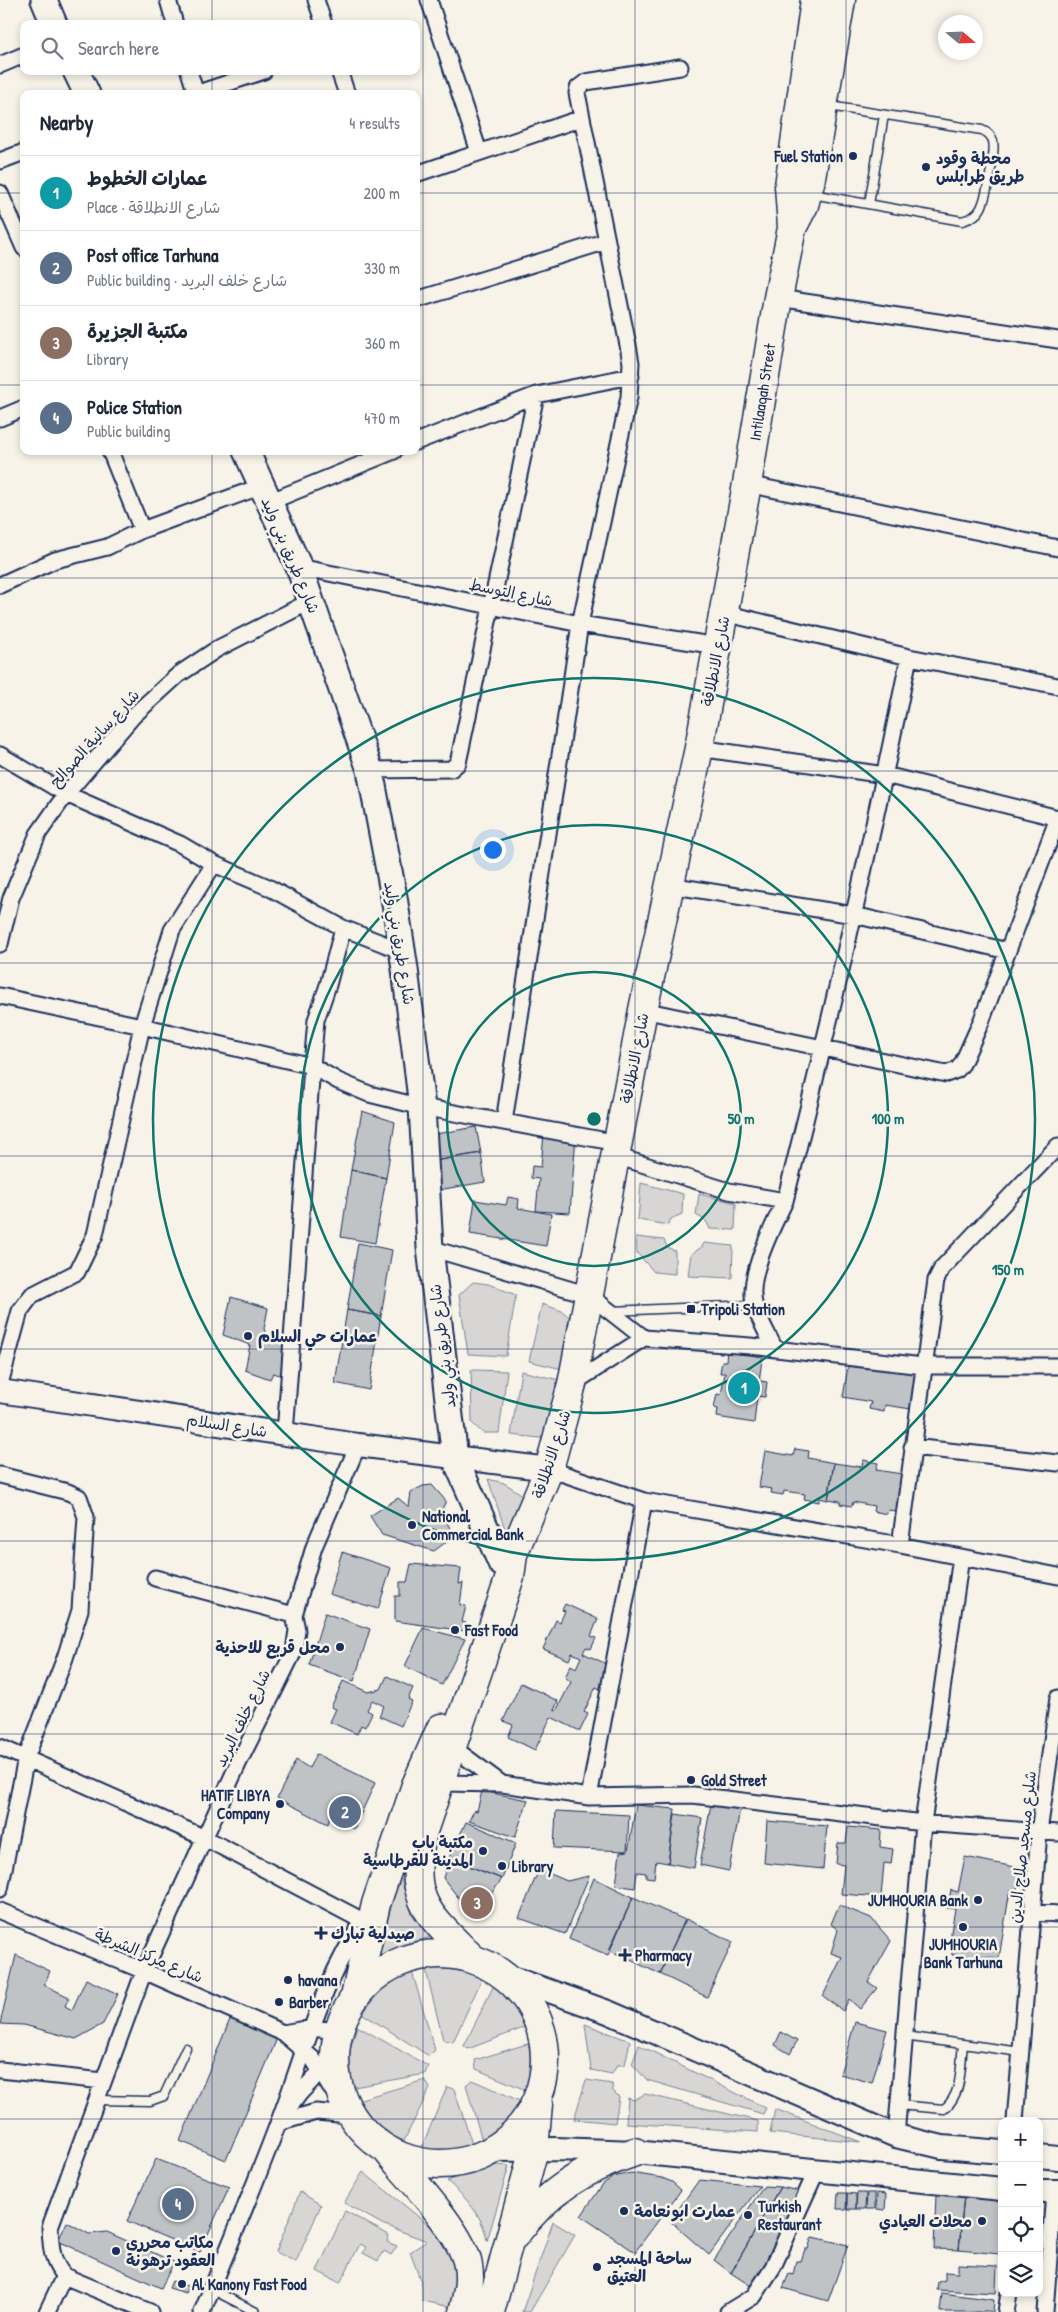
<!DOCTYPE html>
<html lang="en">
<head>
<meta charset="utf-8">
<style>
	:root { --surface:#fff; --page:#f2f2f3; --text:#1f2937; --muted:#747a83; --line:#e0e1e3; --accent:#ea580c }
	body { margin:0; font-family:"Patrick Hand","Playpen Sans Arabic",sans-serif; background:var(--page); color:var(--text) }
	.controls { position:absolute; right:15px; bottom:15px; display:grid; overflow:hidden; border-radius:10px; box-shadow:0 2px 8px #0003 }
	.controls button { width:45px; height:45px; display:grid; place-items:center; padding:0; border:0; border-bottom:1px solid var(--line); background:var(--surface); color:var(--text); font:25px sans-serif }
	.compass { position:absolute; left:938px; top:15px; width:45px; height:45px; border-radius:50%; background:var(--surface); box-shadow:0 2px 8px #0003; rotate:109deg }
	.you { position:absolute; left:492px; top:849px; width:18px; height:18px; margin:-12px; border:4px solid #fff; border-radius:50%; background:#1a73e8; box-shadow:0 0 0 8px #1a73e833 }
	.badge { display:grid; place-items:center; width:32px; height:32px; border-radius:50%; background:var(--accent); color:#fff; font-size:16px; font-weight:700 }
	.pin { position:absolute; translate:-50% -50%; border:2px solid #fff; box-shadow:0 1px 5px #0006 }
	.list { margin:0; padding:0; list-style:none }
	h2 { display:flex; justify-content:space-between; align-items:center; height:65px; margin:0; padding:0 20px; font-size:21px }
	h2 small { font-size:16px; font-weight:400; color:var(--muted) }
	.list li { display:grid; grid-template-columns:32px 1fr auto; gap:15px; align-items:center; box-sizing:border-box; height:75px; padding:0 20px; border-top:1px solid var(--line) }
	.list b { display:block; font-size:19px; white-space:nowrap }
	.list p { margin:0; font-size:16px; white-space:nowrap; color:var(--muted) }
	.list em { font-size:16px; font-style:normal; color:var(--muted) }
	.icon { flex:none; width:28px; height:28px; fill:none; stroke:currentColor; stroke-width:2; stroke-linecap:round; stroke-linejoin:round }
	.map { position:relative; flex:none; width:1058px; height:2312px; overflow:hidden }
	.search { position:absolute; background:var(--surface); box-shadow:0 2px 8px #0003; left:20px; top:20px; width:400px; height:55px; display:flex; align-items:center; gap:12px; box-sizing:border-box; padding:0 18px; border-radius:10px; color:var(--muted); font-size:19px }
	.panel { position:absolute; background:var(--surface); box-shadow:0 2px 8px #0003; left:20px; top:90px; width:400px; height:365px; border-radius:10px }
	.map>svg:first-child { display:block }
	.green { fill:#d7d6d4; stroke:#798299 }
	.building { fill:#c0c3c5; stroke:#1b2f5e }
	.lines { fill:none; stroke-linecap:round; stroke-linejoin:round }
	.lane-casing { stroke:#1b2f5e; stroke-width:11 }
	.street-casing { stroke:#1b2f5e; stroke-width:19 }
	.secondary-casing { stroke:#1b2f5e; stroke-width:26 }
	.primary-casing { stroke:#1b2f5e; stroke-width:29 }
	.highway-casing { stroke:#1b2f5e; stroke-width:31 }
	.lane { stroke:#f7f3e8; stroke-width:8 }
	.street { stroke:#f7f3e8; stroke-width:15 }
	.secondary { stroke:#f7f3e8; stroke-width:22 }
	.primary { stroke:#f7f3e8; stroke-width:25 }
	.highway { stroke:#f7f3e8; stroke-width:28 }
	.grid { fill:none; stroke:#1b2f5e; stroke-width:1; stroke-opacity:0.55 }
	.ring { fill:none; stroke:#0f766e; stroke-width:2.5 }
	.poi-dot { fill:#1b2f5e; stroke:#f7f3e8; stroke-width:2 }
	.labels { text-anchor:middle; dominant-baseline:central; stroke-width:5; stroke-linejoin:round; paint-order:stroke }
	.poi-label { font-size:16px; font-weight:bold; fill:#1b2f5e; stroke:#f7f3e8; text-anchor:start }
	.street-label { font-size:16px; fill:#1b2f5e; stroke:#f7f3e8 }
	.centre { fill:#0f766e; stroke:#f7f3e8; stroke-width:2.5 }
	.ring-label { font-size:15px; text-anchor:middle; font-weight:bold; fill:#0f766e; stroke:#f7f3e8; stroke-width:5; stroke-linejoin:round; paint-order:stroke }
</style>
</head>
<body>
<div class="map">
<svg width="1058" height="2312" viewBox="0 0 1058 2312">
	<rect width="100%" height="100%" fill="#f7f3e8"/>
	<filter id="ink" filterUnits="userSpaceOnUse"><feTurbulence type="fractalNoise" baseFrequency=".02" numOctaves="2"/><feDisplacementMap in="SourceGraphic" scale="10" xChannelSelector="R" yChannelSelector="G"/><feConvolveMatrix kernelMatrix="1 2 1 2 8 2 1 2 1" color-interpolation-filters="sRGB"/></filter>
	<g filter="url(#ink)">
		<!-- green -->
		<path class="green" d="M641,1183L683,1194L682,1214L671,1219L668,1225L638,1220Z
			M699,1194L736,1203L735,1230L710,1229L706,1221L696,1215Z
			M636,1237L664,1240L667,1247L675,1251V1274L654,1272L637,1253Z
			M704,1243L733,1246L732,1278L688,1276L691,1254L702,1247Z
			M473,1282L488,1284L516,1295L506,1356L468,1354L459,1295Z
			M542,1304L562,1311L576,1323L566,1370L529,1361Z
			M471,1370L507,1371L499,1433H483L472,1423Z
			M521,1371L564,1381L546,1435L540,1438L511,1435Z
			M488,1479L504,1483L520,1493L524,1505L508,1538Z
			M400,1876L412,1914L431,1937L402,1945L375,1961Z
			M424,1962L463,1963L485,1972L453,2042L443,2040Z
			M411,1968L435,2050L429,2056L363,2014C375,1995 390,1976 411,1968Z
			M496,1981C518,1988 528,2003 531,2025L468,2049L464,2046Z
			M585,2024L630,2041L625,2065H617L612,2074L591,2070Z
			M357,2026L428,2066L425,2074L349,2088L348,2056Z
			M540,2040L544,2041C549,2059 545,2078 535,2094L476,2069L475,2060Z
			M639,2045L766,2108L763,2114L647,2080L632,2064Z
			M425,2080L430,2088L399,2151C375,2137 366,2125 351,2102Z
			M472,2080L529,2105C520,2129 507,2137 483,2144L466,2085Z
			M586,2080L612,2084L613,2091L619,2097L615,2123L574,2119Z
			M447,2087L454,2089L475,2153C456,2159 437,2164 418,2156Z
			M645,2094L758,2121V2132L626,2123L628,2098L634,2100Z
			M775,2109L861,2142L770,2133Z
			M488,2164L509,2166L487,2241C483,2215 466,2198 447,2181Z
			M363,2172L440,2234L455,2269V2287L451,2307L422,2301V2285L410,2252L427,2241L382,2224L344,2203Z
			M300,2192L321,2205L296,2262L276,2252Z
			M345,2211L389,2235L387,2242L397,2246L391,2255L384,2251L378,2261L363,2253L366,2247L360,2244L340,2283L317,2271Z
			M553,2222L575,2235L530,2312H522Z"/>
		<!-- building -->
		<path class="building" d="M362,1111L395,1122L386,1178L351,1170Z
			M476,1127L481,1153L434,1161L430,1135Z
			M544,1133L576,1136L570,1213L536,1211L539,1179L531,1178L532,1166L541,1167Z
			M481,1153L485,1182L438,1190L434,1161Z
			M351,1170L386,1178L375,1243L341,1237Z
			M508,1197L519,1199L518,1208L551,1214L546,1246L470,1234L475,1200L506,1205Z
			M358,1243L392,1250L381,1316L347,1310Z
			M231,1297L268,1308L264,1329L270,1338L289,1342L283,1376L273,1373L270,1379L245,1370L250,1345L223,1335Z
			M347,1310L381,1316L369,1390L335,1383Z
			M727,1349L763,1353L759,1381L767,1382L765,1397L757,1396L754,1423L717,1417L718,1409L714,1408L717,1394L721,1395L725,1373H720L722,1361H726Z
			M849,1361L918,1372L911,1409L885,1405L884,1412L869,1409L871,1402L843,1397Z
			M795,1449L809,1451L808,1458L834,1463L828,1500L819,1498V1502L804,1499L805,1494L784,1491L783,1495L771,1493L772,1489L759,1487L765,1451L793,1456Z
			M863,1460L878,1463L876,1470L902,1474L896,1511L888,1510L887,1514L873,1511L874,1506L853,1502L852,1506L840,1504V1501L828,1499L834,1463L862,1467Z
			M432,1485L446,1501L441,1511L454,1536L434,1551L382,1535L370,1516L398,1498L409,1507L411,1492L423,1486Z
			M342,1552L391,1568L378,1609L329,1594Z
			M411,1564L461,1568L459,1584L463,1583L460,1605L466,1606L462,1622L466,1623L465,1631L395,1621V1596H400V1582H407Z
			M565,1604L598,1619L591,1636L596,1638L591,1649L586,1647L583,1653L613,1667L602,1690L596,1687L584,1712L588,1714L580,1731L551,1717L535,1750L508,1737L513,1725L503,1721L521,1683L558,1701L554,1710L556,1711L571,1682L565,1677L571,1665L576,1668L581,1657L572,1653L569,1660L543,1649L556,1620L560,1622L565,1611L562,1610Z
			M325,1613L370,1629L354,1681L309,1665Z
			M423,1628L465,1639L442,1685L405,1666Z
			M387,1676L413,1688L408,1699L412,1701L401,1726L379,1716L384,1706L372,1700L367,1710L372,1713L365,1727L361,1725L357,1734L330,1722L336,1709L331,1707L343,1681L368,1692L381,1689Z
			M316,1754L375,1783L354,1829L330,1816L328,1824L277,1798L296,1760L309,1768Z
			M482,1791L528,1800L515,1837L469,1821L474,1810L477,1811Z
			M711,1804L740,1809L729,1871L700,1865Z
			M636,1805L675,1809L668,1863L656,1861L654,1878L646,1877V1873L637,1872L635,1888L616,1885L620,1852L628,1851Z
			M556,1811L629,1815L627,1851L554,1848Z
			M675,1814L702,1818L694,1868L668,1863Z
			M767,1821L827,1826L823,1869L764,1863Z
			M466,1822L516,1843L502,1879L449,1858Z
			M848,1827L881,1830L880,1847L893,1849L891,1864L884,1863L881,1897L841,1894L844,1865L836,1864L838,1843H846Z
			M965,1857L1020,1868L1017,1891L1010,1890L999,1958L952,1955L951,1932L955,1909L947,1908L951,1890L958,1892Z
			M449,1858L502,1879L477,1913L461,1901L443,1878Z
			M539,1869L567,1881L589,1876L565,1934L519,1918Z
			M594,1878L633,1897L608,1955L569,1939Z
			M633,1897L685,1920L660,1974L609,1950Z
			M839,1905L871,1918L891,1941L868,1982L877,1988L860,2009L849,1999L843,2011L823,1996L842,1957L831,1953L838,1930L831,1924Z
			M686,1919L733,1942L707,1997L660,1974Z
			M16,1955L50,1971L44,1985L69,1997L65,2006L72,2010L86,1979L118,1994L103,2024L76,2039L24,2025L0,2024Z
			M231,2017L278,2036L226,2160L180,2141Z
			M855,2022L887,2030L872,2083L840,2074Z
			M781,2032L797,2041L790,2054L775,2045Z
			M156,2159L229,2187L200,2252L127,2221Z
			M631,2173L662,2178L672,2182L681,2190L635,2252L581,2216L603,2184L613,2177Z
			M699,2180L760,2186L709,2255L670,2221Z
			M764,2186L780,2187L731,2273L714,2260Z
			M780,2187L800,2191L754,2288L731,2273Z
			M838,2193H847L846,2209H837Z
			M847,2193L856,2194V2209H847Z
			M857,2193H866L865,2209H856Z
			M867,2193H875V2209H866Z
			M877,2193L886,2194L885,2210L876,2209Z
			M936,2194L964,2195L959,2250L934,2249Z
			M964,2195L989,2197L1002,2205L1000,2254L959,2250Z
			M67,2222L89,2234L107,2232L174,2262L161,2288L58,2241Z
			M812,2237L848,2245L828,2301L783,2288L789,2274L793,2275L796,2261H801L805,2249H808Z
			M958,2264L997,2266L996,2293L937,2290L938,2282L945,2280V2272L958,2273Z
			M172,2281L182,2284L189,2287L186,2293L169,2288Z
			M942,2293L994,2300L993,2312H940Z"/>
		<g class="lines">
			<defs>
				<path id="lane" d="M812,194L962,221C970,219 977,216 981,208C986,198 996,152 993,141C991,135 987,132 982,130L829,106
					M869,204L884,115
					M611,1311L754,1305
					M904,2036L1021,2052
					M96,2100L150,2101L164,2096L186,2048
					M898,2105L944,2109C963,2094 960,2067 963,2044
					M211,2289L256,2312"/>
				<path id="street" d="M168,0L175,24
					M316,0L324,24
					M429,0L479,152
					M0,65L24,55
					M189,71L196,94
					M339,71L347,94
					M195,94L264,71
					M0,161L24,152
					M416,174L582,118
					M0,193L24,248
					M778,298L1058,340
					M416,300L607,241
					M0,418L24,408
					M416,442L536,395L631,376
					M110,451L142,530
					M747,484L1058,548
					M269,502L394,451
					M299,567L580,624L717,646
					M0,585L55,560L107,547L142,530L262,486
					M724,613L909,657L1058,686
					M0,755L66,794L180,844L214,864L268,887L343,928
					M370,770L451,769L458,763L536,395
					M669,885L854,915L1008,951
					M0,944L11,898L38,834L66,794L133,716L178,675L217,649L311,601
					M402,951L343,928L328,985L316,1020L312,1066L338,1081L369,1094L422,1107L618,1143
					M0,996L142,1026L312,1066L285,1434
					M643,1010L946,1074L957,1070L962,1064L981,1022L1058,818L885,775L699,748
					M504,1122L580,624L629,397L631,363L628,345L577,93L578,88L586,82L680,67
					M616,1156L729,1191L785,1201C831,1020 872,839 909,657
					M430,1248L589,1295L644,1338L750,1346L923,1366H1058
					M775,1349C768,1335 760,1321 755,1307C745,1279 773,1226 785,1201
					M0,1384L20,1311L32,1295L77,1272L95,1235L142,1026L172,930L214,864
					M572,1384L644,1338
					M912,1447L1058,1463
					M549,1469L644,1501L900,1545L1058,1576
					M0,1475L68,1492L79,1497L86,1517L80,1610L65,1658L26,1758L0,1889
					M900,1545L936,1280L942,1268L1058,1146
					M155,1578L294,1615
					M0,1747L205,1838L363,1921
					M452,1747L502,1784
					M440,1783L502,1784L589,1797L693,1795L923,1823L1058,1833
					M589,1797L644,1501
					M0,1911L144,1971L283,2033L313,2059L330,2087L344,2104
					M1033,1912L1058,1914
					M283,2033L311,2028L339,2031
					M0,2070L103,2081
					M288,2109L300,2093L335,2056
					M1015,2121L1039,1832L1058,1698
					M278,2123L316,2112L350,2115
					M896,2136L923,1823L961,1557
					M47,2312L64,2276
					M150,2312L64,2276C51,2261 51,2246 50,2227L144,1971L238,1764L294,1651L297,1630L294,1615L314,1547L358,1445
					M202,2312C228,2249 255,2185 279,2121C305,2053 322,1980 365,1919
					M728,2312L754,2296L773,2267L816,2172
					M1006,2312L1009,2293
					M1045,2312L1054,2191"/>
				<path id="secondary" d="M0,1391L358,1445L549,1469
					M507,1976L608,2012L896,2136L942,2147L1002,2152
					M496,2150L556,2149L635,2152L1002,2189
					M1039,2156L1058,2158
					M1039,2191H1058"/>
				<path id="primary" d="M44,0L54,24
					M76,71L87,94
					M246,451L299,567L370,770L394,897L405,969L422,1107L430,1248L455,1458L501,1563"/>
				<path id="highway" d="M792,227L789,186L815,0
					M335 2059a105 105 0 1 1 210 0a105 105 0 1 1-210 0Z
					M472,1958C426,1913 407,1899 423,1831L510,1577L513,1554L549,1469L572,1384L643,1010L699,748L747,484L778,298L792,228L804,205L810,183L841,0
					M355,1997L376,1904L416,1785L441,1728
					M389,2153C410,2178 464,2235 468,2266C471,2282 467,2297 463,2312
					M515,2235C547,2191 584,2169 635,2152
					M490,2312L534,2149L538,2104"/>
			</defs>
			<!-- lane casing -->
			<use href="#lane" class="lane-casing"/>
			<!-- street casing -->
			<use href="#street" class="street-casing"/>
			<!-- secondary casing -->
			<use href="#secondary" class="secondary-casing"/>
			<!-- primary casing -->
			<use href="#primary" class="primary-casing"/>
			<!-- highway casing -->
			<use href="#highway" class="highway-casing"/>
			<!-- lane -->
			<use href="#lane" class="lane"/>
			<!-- street -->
			<use href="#street" class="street"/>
			<!-- secondary -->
			<use href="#secondary" class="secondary"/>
			<!-- primary -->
			<use href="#primary" class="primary"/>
			<!-- highway -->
			<use href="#highway" class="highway"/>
		</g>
	</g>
	<!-- grid -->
	<path class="grid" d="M212,0V24M423,0V2312M635,0V2312M846,0V2312M212,71V94M0,193H24M416,193H1058M0,385H24M416,385H1058M212,451V2312M0,578H1058M0,771H1058M0,963H1058M0,1156H1058M0,1349H1058M0,1541H1058M0,1734H1058M0,1927H1058M0,2119H1058"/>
	<!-- distance rings -->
	<g class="ring">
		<circle cx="594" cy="1119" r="147"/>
		<circle cx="594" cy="1119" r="294"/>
		<circle cx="594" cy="1119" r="441"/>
	</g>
	<!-- markers -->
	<g class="poi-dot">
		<circle cx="853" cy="156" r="5"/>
		<circle cx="926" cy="167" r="5"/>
		<rect x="686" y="1304" width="10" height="10" rx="2.5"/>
		<circle cx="248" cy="1336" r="5"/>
		<circle cx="412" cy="1525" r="5"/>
		<circle cx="455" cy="1630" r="5"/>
		<circle cx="340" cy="1647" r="5"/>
		<circle cx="691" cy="1780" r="5"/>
		<circle cx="280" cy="1804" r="5"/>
		<circle cx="483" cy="1851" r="5"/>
		<circle cx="502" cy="1866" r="5"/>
		<circle cx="978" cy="1900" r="5"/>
		<circle cx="963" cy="1927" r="5"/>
		<path d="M318.5 1925.5h5v5h5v5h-5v5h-5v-5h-5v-5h5z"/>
		<path d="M622.5 1947.5h5v5h5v5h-5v5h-5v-5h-5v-5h5z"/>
		<circle cx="288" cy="1980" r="5"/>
		<circle cx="279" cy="2002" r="5"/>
		<circle cx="624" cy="2211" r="5"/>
		<circle cx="748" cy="2215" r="5"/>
		<circle cx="982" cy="2221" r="5"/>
		<circle cx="116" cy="2251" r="5"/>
		<circle cx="597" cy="2267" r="5"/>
		<circle cx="182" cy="2284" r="5"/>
	</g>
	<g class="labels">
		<!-- poi labels -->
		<g class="poi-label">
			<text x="843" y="156" text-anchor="end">Fuel Station</text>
			<text x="936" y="158">محطة وقود<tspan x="936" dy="18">طريق طرابلس</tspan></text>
			<text x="701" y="1309">Tripoli Station</text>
			<text x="258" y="1336">عمارات حي السلام</text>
			<text x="422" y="1516">National<tspan x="422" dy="18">Commercial Bank</tspan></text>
			<text x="465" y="1630">Fast Food</text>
			<text x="330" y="1647" text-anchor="end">محل قربع للاحذية</text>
			<text x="701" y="1780">Gold Street</text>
			<text x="270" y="1795" text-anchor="end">HATIF LIBYA<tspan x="270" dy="18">Company</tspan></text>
			<text x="473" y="1842" text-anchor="end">مكتبة باب<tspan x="473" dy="18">المدينة للقرطاسية</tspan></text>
			<text x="512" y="1866">Library</text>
			<text x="968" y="1900" text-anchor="end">JUMHOURIA Bank</text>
			<text x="331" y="1933">صيدلية تبارك</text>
			<text x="963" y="1944" text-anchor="middle">JUMHOURIA<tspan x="963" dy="18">Bank Tarhuna</tspan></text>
			<text x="635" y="1955">Pharmacy</text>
			<text x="298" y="1980">havana</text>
			<text x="289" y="2002">Barber</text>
			<text x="758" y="2206">Turkish<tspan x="758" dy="18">Restaurant</tspan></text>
			<text x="634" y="2211">عمارت ابونعامة</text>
			<text x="972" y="2221" text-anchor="end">محلات العيادي</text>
			<text x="126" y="2242">مكاتب محرري<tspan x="126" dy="18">العقود ترهونة</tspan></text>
			<text x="607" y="2258">ساحة المسجد<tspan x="607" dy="18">العتيق</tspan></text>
			<text x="192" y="2284">Al Kanony Fast Food</text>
		</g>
		<!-- street labels -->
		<g class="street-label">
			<text transform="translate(762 392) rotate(-81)">Intilaaqah Street</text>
			<text transform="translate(291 555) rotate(67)">شارع طريق بني وليد</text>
			<text transform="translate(511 592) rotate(12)">شارع التوسط</text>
			<text transform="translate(715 661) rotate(-79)">شارع الانطلاقة</text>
			<text transform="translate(94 738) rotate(-48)">شارع سانية الصوالح</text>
			<text transform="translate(400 943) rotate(81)">شارع طريق بني وليد</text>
			<text transform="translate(634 1058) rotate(-79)">شارع الانطلاقة</text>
			<text transform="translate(442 1346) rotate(-97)">شارع طريق بني وليد</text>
			<text transform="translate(227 1425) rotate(9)">شارع السلام</text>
			<text transform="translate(551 1454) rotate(-72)">شارع الانطلاقة</text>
			<text transform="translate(242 1718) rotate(-64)">شارع خلف البريد</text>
			<text transform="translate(1022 1847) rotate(-84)">شلرع مسجد صلاح الدين</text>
			<text transform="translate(149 1955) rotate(23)">شارع مركز الشرطة</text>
		</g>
	</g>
	<circle cx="594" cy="1119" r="8" class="centre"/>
	<g class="ring-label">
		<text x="741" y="1124">50 m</text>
		<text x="888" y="1124">100 m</text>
		<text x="1008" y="1275">150 m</text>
	</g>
</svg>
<div class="controls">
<button>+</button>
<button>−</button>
<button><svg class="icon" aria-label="locate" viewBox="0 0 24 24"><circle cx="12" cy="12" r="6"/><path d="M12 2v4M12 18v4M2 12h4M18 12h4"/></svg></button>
<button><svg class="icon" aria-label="layers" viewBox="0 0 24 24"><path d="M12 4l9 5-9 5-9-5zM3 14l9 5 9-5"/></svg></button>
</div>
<svg class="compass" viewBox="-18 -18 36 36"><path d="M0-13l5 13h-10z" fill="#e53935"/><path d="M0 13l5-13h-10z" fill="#747a83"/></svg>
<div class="you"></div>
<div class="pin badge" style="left:744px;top:1388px;background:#0f9aa8">1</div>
<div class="pin badge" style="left:345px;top:1812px;background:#5c6f8a">2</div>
<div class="pin badge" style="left:477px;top:1903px;background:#8d6e63">3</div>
<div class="pin badge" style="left:178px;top:2204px;background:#5c6f8a">4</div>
<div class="search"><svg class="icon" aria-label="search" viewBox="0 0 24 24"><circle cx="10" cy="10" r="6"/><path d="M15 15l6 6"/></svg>Search here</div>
<section class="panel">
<h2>Nearby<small>4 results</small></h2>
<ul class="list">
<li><span class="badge" style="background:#0f9aa8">1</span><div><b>عمارات الخطوط</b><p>Place · شارع الانطلاقة</p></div><em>200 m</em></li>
<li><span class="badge" style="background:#5c6f8a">2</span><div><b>Post office Tarhuna</b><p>Public building · شارع خلف البريد</p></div><em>330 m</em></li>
<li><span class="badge" style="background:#8d6e63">3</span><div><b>مكتبة الجزيرة</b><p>Library</p></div><em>360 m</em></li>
<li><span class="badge" style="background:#5c6f8a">4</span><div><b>Police Station</b><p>Public building</p></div><em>470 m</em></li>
</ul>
</section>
</div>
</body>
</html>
